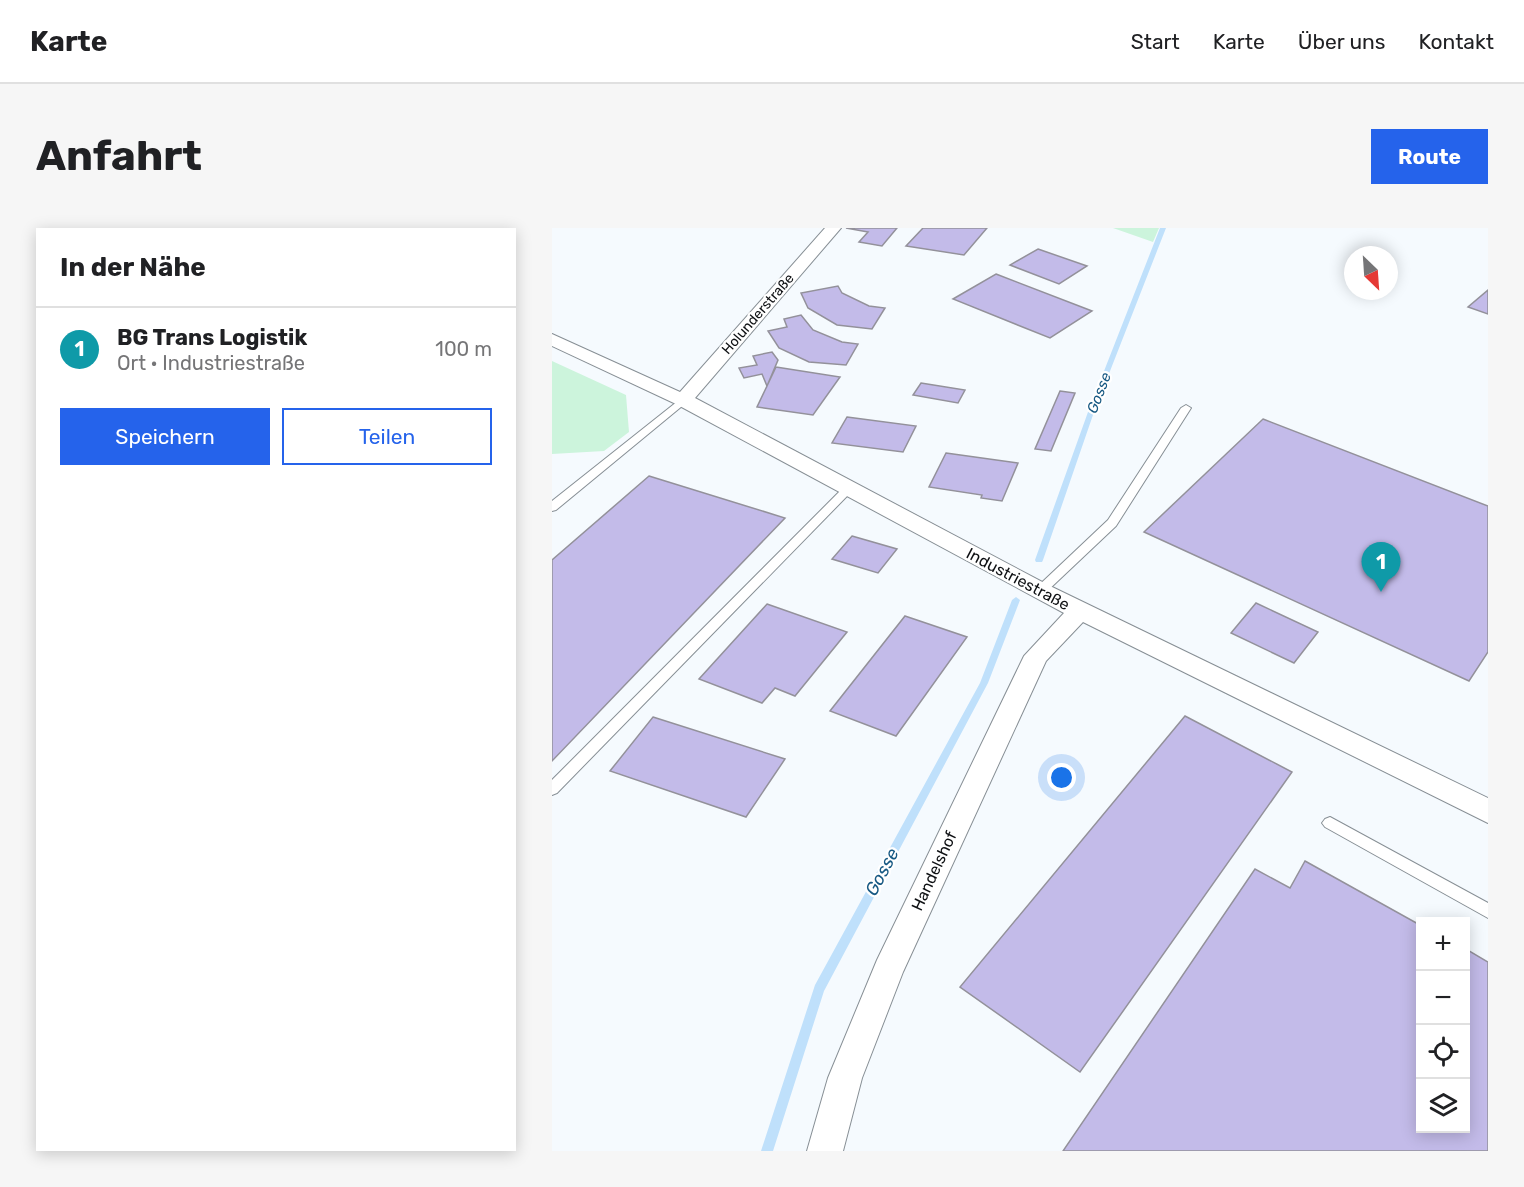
<!DOCTYPE html>
<html lang="de">
<head>
<meta charset="utf-8">
<style>
	:root { --surface:#fff; --page:#f6f6f6; --text:#202124; --muted:#757577; --line:#e0e0e0; --accent:#2563eb }
	body { margin:0; font-family:Rubik,sans-serif; background:var(--page); color:var(--text) }
	.controls { position:absolute; right:18px; bottom:18px; display:grid; overflow:hidden; border-radius:0px; box-shadow:0 3px 15px #0003 }
	.controls button { width:54px; height:54px; display:grid; place-items:center; padding:0; border:0; border-bottom:2px solid var(--line); background:var(--surface); color:var(--text); font:30px sans-serif }
	.compass { position:absolute; left:792px; top:18px; width:54px; height:54px; border-radius:50%; background:var(--surface); box-shadow:0 3px 15px #0003; rotate:155deg }
	.you { position:absolute; left:510px; top:550px; width:21px; height:21px; margin:-15px; border:4px solid #fff; border-radius:50%; background:#1a73e8; box-shadow:0 0 0 9px #1a73e833 }
	.badge { display:grid; place-items:center; width:39px; height:39px; border-radius:50%; background:var(--accent); color:#fff; font-size:20px; font-weight:700 }
	.pin { position:absolute; translate:-50% -50px; filter:drop-shadow(0 2px 3px #0008) }
	.pin::after { content:''; position:absolute; top:32px; width:21px; height:18px; background:inherit; clip-path:polygon(0 0,100% 0,50% 100%) }
	.list { margin:0; padding:0; list-style:none }
	h2 { display:flex; justify-content:space-between; align-items:center; height:78px; margin:0; padding:0 24px; font-size:26px }
	h2 small { font-size:20px; font-weight:400; color:var(--muted) }
	.list li { display:grid; grid-template-columns:39px 1fr auto; gap:18px; align-items:center; box-sizing:border-box; height:84px; padding:0 24px; border-top:2px solid var(--line) }
	.list b { display:block; font-size:22px; white-space:nowrap }
	.list p { margin:0; font-size:20px; white-space:nowrap; color:var(--muted) }
	.list em { font-size:20px; font-style:normal; color:var(--muted) }
	.actions { display:flex; gap:12px; padding:18px 24px }
	.actions a { flex:1; padding:14px 0; border:2px solid var(--accent); border-radius:0px; text-align:center; font-size:21px; color:var(--accent) }
	.actions .main { background:var(--accent); color:#fff }
	.icon { flex:none; width:33px; height:33px; fill:none; stroke:currentColor; stroke-width:2; stroke-linecap:round; stroke-linejoin:round }
	.map { position:relative; flex:none; width:936px; height:923px; overflow:hidden; border-radius:0px }
	header { display:flex; align-items:center; gap:36px; box-sizing:border-box; height:84px; padding:0 30px; background:var(--surface); border-bottom:2px solid var(--line) }
	header strong { font-size:28px }
	nav { display:flex; gap:33px; margin-inline-start:auto; font-size:21px }
	.intro { display:flex; align-items:center; justify-content:space-between; box-sizing:border-box; height:144px; padding:0 36px }
	h1 { margin:0; font-size:42px }
	.button { padding:15px 27px; border-radius:0px; background:var(--accent); color:#fff; font-size:21px; font-weight:700 }
	main { display:flex; gap:36px; padding:0 36px }
	aside { flex:1; background:var(--surface); border-radius:0px; box-shadow:0 3px 15px #0003 }
	.map>svg:first-child { display:block }
	.green { fill:#ccf4dc }
	.lines { fill:none; stroke-linecap:round; stroke-linejoin:round }
	.stream { fill:#bfe0fb; fill-rule:evenodd }
	.building { fill:#c3bbe9; stroke:#93919a; stroke-width:1.5 }
	.lane-casing { stroke:#878f95; stroke-width:2 }
	.street-casing { stroke:#878f95; stroke-width:2 }
	.lane { fill:#fff; fill-rule:evenodd }
	.street { fill:#fff; fill-rule:evenodd }
	.labels { text-anchor:middle; dominant-baseline:central; stroke-width:4.5; stroke-linejoin:round; paint-order:stroke }
	.far-street-label { font-size:14px; fill:#0e1013; stroke:#fff }
	.far-water-label { font-size:15px; font-style:italic; fill:#175983; stroke:#fff }
	.street-label { font-size:16px; fill:#0e1013; stroke:#fff }
	.water-label { font-size:18px; font-style:italic; fill:#175983; stroke:#fff }
</style>
</head>
<body>
<header>
<strong>Karte</strong>
<nav><a>Start</a><a>Karte</a><a>Über uns</a><a>Kontakt</a></nav>
</header>
<div class="intro"><h1>Anfahrt</h1><a class="button">Route</a></div>
<main>
<aside>
<h2>In der Nähe<small></small></h2>
<ul class="list">
<li><span class="badge" style="background:#0f9aa8">1</span><div><b>BG Trans Logistik</b><p>Ort · Industriestraße</p></div><em>100 m</em></li>
</ul>
<div class="actions"><a class="main">Speichern</a><a>Teilen</a></div>
</aside>
<div class="map">
<svg width="936" height="923" viewBox="0 0 936 923">
	<rect width="100%" height="100%" fill="#f5fafe"/>
	<!-- green -->
	<path class="green" d="M561,0H607L601,14Z
		M0,133L74,167L77,204L52,223L0,226Z"/>
	<g class="lines">
		<!-- stream -->
		<path class="stream" d="M608,0H614L542,184L491,332L490,334H484L483,332L536,184Z
			M464,369L468,372L436,455L272,763L221,923H209L263,757L428,455L460,372Z"/>
	</g>
	<!-- building -->
	<path class="building" d="M294,0H345L330,18L307,14L316,4Z
		M371,0H435L412,27L354,18Z
		M486,21L535,38L507,56L458,37Z
		M444,46L540,83L498,110L401,71Z
		M286,58L290,65L317,78L333,80L320,101L285,97L256,80L249,65Z
		M936,62V86L916,79Z
		M249,87L261,102L290,114L306,116L294,137L257,134L227,120L216,103L235,99L232,91Z
		M220,124L226,132L215,158L210,146L192,150L187,140L205,137L201,128Z
		M224,139L288,149L261,187L205,179Z
		M369,155L413,162L406,175L361,167Z
		M508,163L523,165L499,223L483,221Z
		M295,189L364,198L351,224L280,215Z
		M711,191L936,278V424L917,453L592,304Z
		M394,225L466,235L450,273L429,270L430,267L377,259Z
		M97,248L233,290L0,533V332Z
		M300,308L345,321L326,345L280,331Z
		M704,375L766,404L742,435L679,405Z
		M215,376L295,404L243,468L223,460L210,475L147,451Z
		M353,388L415,409L344,508L278,483Z
		M633,488L740,544L528,844L408,759Z
		M101,489L233,531L194,589L58,543Z
		M753,633L868,697V900H914V721L936,734V923H511L703,641L738,660Z"/>
	<g class="lines">
		<defs>
			<path id="lane" d="M131,169L135,170V174L4,282L0,283V273Z
				M634,177L639,180L564,298L492,366H484L482,363L484,360L556,292L629,180Z
				M296,258L302,261L300,263L5,565L0,567V552L292,259Z
				M778,589L936,675V690L773,599L770,595L773,591Z"/>
			<path id="street" d="M273,0H289L143,170L496,357L936,570V595L531,394L494,433L351,744L310,850L291,923H255L276,850L325,732L472,428L512,385L124,176L0,118V106L128,164Z"/>
		</defs>
		<!-- lane casing -->
		<use href="#lane" class="lane-casing"/>
		<!-- street casing -->
		<use href="#street" class="street-casing"/>
		<!-- lane -->
		<use href="#lane" class="lane"/>
		<!-- street -->
		<use href="#street" class="street"/>
	</g>
	<g class="labels">
		<!-- far-street labels -->
		<g class="far-street-label">
			<text transform="translate(206 86) rotate(-49)">Holunderstraße</text>
		</g>
		<!-- far-water labels -->
		<g class="far-water-label">
			<text transform="translate(547 165) rotate(-69)">Gosse</text>
		</g>
		<!-- street labels -->
		<g class="street-label">
			<text transform="translate(466 351) rotate(28)">Industriestraße</text>
			<text transform="translate(382 643) rotate(-65)">Handelshof</text>
		</g>
		<!-- water labels -->
		<g class="water-label">
			<text transform="translate(330 644) rotate(-62)">Gosse</text>
		</g>
	</g>
</svg>
<div class="controls">
<button>+</button>
<button>−</button>
<button><svg class="icon" aria-label="locate" viewBox="0 0 24 24"><circle cx="12" cy="12" r="6"/><path d="M12 2v4M12 18v4M2 12h4M18 12h4"/></svg></button>
<button><svg class="icon" aria-label="layers" viewBox="0 0 24 24"><path d="M12 4l9 5-9 5-9-5zM3 14l9 5 9-5"/></svg></button>
</div>
<svg class="compass" viewBox="-18 -18 36 36"><path d="M0-13l5 13h-10z" fill="#e53935"/><path d="M0 13l5-13h-10z" fill="#757577"/></svg>
<div class="you"></div>
<div class="pin badge" style="left:829px;top:364px;background:#0f9aa8">1</div>
</div>
</main>
</body>
</html>
